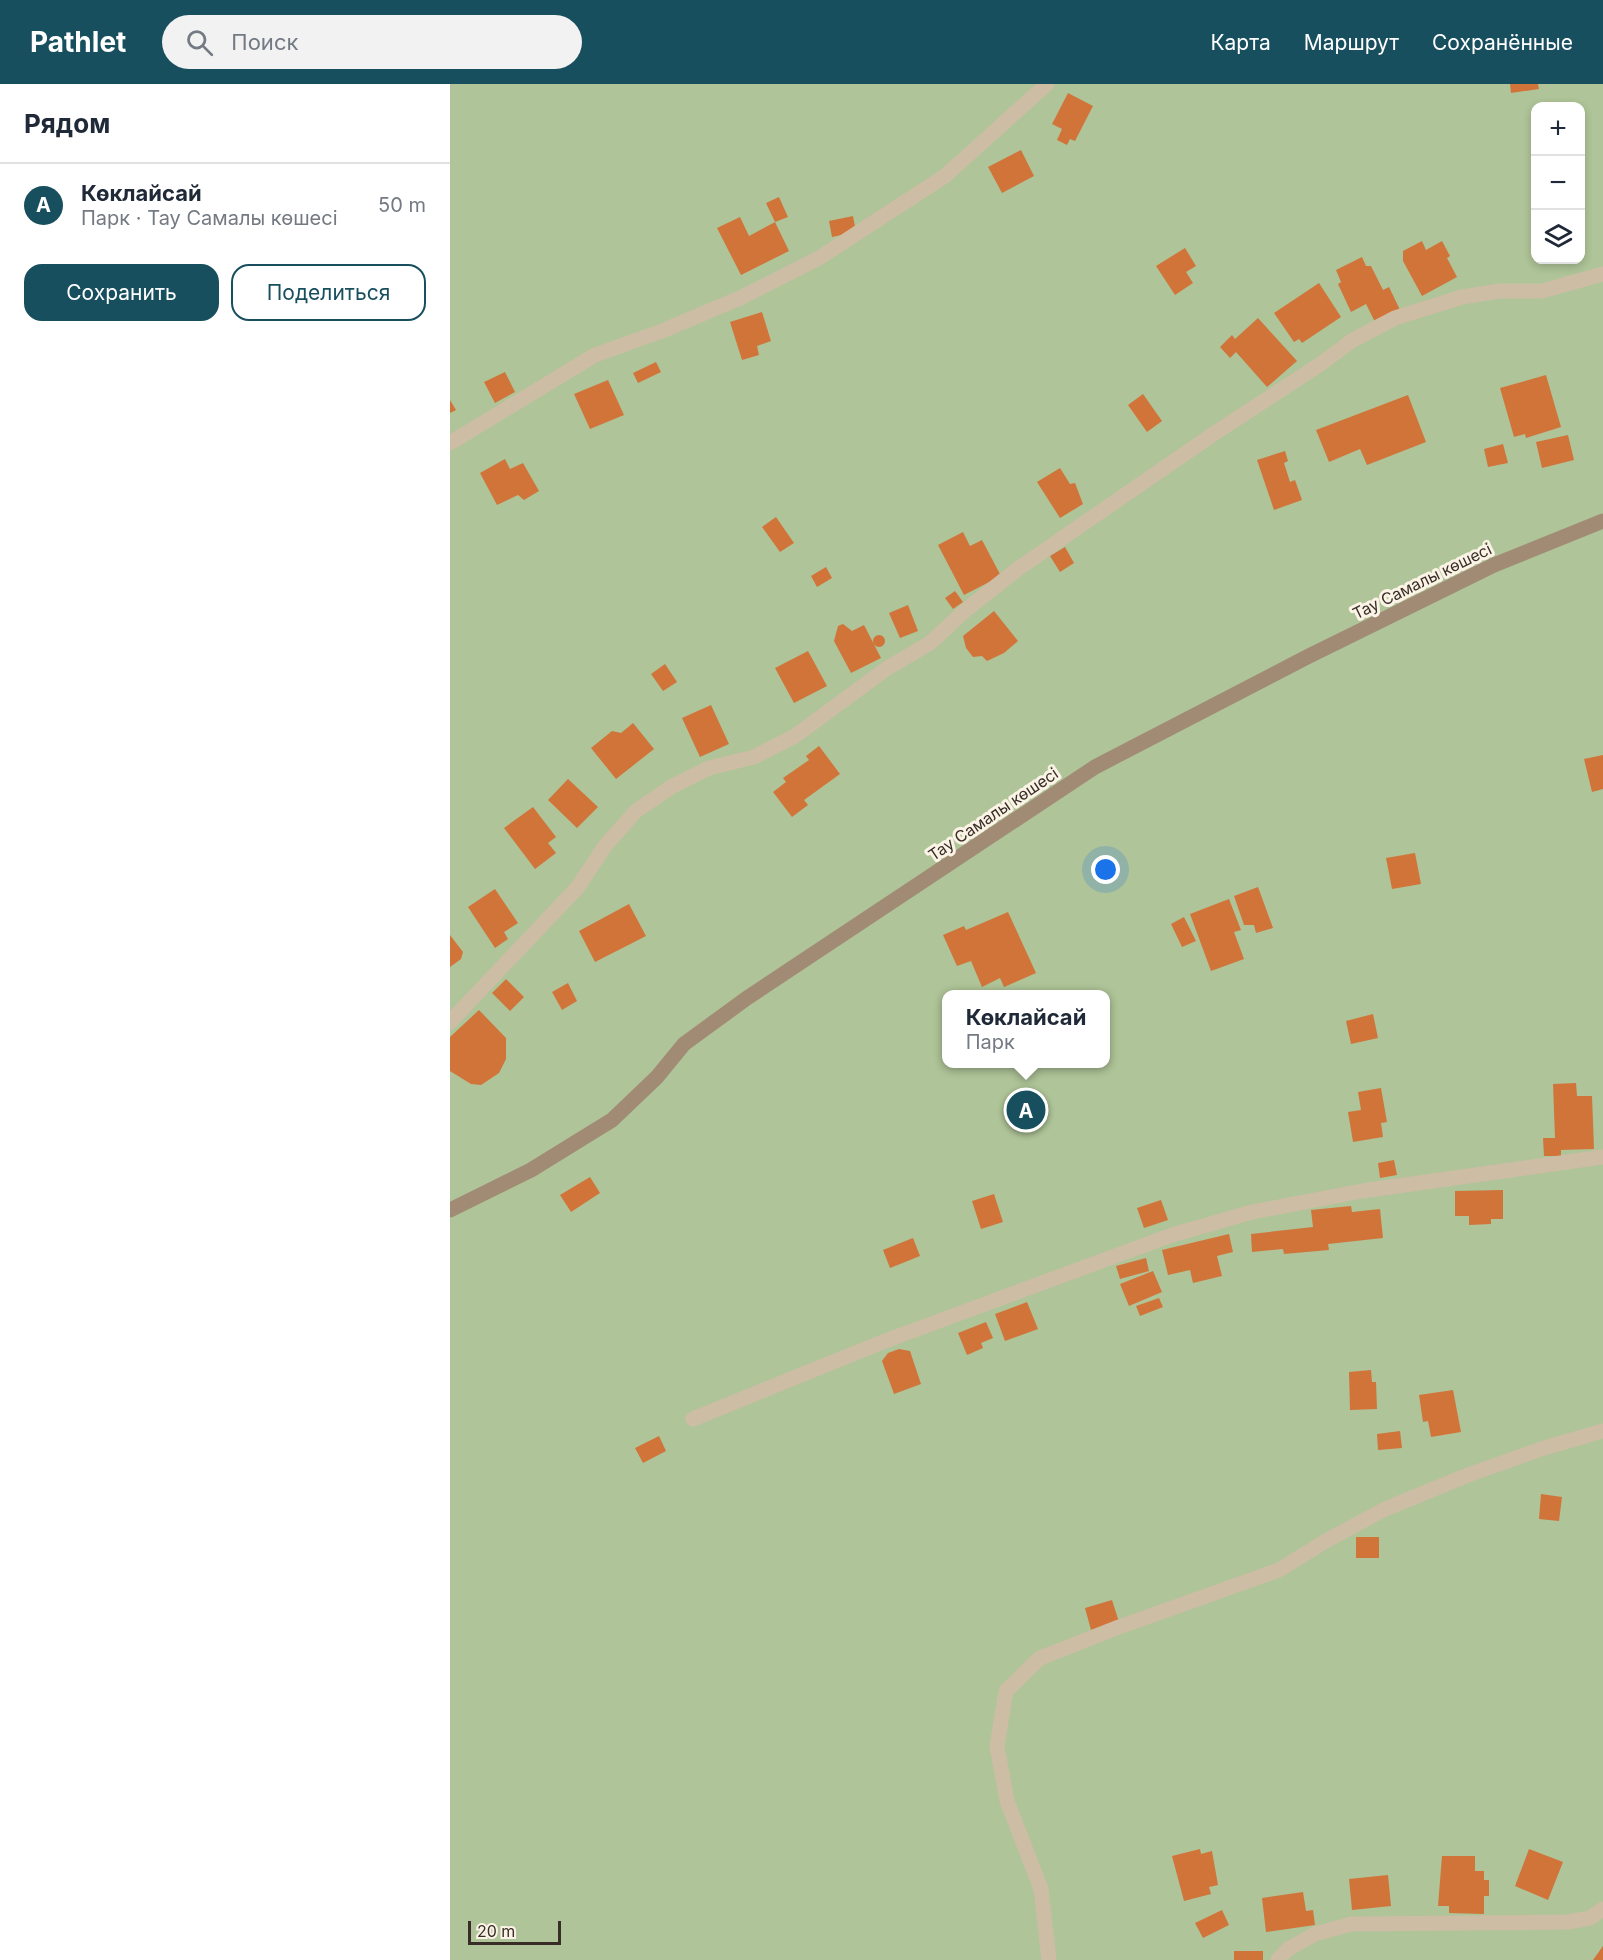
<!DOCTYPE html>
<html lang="ru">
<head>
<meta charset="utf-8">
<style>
	:root { --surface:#fff; --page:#f2f2f3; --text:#1f2937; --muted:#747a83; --line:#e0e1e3; --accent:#184f5e }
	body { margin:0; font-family:Inter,sans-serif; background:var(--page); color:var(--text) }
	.controls { position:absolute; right:18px; top:18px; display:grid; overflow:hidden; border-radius:12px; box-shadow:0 3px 9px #0003 }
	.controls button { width:54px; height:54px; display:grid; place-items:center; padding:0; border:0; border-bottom:2px solid var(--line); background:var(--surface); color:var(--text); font:30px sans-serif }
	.scale { position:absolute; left:18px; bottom:15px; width:93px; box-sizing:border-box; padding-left:6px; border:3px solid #382e27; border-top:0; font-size:16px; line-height:21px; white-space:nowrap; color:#382e27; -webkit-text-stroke:4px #fbf4e6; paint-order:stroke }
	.you { position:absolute; left:656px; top:786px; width:21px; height:21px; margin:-15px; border:4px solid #fff; border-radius:50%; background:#1a73e8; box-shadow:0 0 0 9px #1a73e833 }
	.badge { display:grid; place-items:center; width:39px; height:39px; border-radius:50%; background:var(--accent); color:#fff; font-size:20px; font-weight:700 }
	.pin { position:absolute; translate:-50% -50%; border:3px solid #fff; box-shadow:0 2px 6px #0006 }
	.popup { position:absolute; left:492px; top:906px; width:168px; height:78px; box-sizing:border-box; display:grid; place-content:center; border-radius:12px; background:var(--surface); filter:drop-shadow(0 2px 4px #0005); font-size:20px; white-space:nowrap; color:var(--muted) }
	.popup b { font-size:22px; color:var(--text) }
	.popup::after { content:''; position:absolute; left:50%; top:100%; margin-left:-12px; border:12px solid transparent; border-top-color:var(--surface) }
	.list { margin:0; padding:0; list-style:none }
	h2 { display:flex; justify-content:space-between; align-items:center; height:78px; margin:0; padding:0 24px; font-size:26px }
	h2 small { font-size:20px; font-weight:400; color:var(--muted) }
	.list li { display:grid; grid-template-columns:39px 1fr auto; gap:18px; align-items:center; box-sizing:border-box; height:84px; padding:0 24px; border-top:2px solid var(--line) }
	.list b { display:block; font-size:22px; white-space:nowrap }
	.list p { margin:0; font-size:20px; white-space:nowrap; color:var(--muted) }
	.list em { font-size:20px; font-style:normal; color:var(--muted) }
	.actions { display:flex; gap:12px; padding:18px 24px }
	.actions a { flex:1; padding:14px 0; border:2px solid var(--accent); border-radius:18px; text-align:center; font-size:21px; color:var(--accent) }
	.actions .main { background:var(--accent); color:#fff }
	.icon { flex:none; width:33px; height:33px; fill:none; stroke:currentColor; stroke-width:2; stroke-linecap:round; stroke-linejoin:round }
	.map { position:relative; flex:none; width:1153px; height:1876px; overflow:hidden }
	header { display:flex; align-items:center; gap:36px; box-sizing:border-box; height:84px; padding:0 30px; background:var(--accent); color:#fff }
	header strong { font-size:28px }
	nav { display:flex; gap:33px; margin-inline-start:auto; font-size:21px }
	.search { width:420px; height:54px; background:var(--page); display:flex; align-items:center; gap:15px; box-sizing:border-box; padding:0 21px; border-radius:33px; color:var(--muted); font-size:22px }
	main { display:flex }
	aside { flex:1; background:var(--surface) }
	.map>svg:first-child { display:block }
	.green { fill:#afc498; fill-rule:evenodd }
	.building { fill:#d1743a }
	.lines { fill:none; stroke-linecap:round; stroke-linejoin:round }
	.lane { stroke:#cdbda4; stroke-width:15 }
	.street { stroke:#cdbda4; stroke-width:15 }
	.secondary { stroke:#a18b75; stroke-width:15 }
	.labels { text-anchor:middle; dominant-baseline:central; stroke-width:6; stroke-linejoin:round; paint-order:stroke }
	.street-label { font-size:16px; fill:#382e27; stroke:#fbf4e6 }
</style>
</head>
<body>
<header>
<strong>Pathlet</strong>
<div class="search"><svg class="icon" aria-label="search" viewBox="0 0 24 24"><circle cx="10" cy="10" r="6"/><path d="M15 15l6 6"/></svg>Поиск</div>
<nav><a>Карта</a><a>Маршрут</a><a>Сохранённые</a></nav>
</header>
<main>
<aside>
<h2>Рядом<small></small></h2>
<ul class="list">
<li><span class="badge">A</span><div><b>Көклайсай</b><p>Парк · Тау Самалы көшесі</p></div><em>50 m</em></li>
</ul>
<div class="actions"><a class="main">Сохранить</a><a>Поделиться</a></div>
</aside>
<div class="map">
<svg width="1153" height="1876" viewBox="0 0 1153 1876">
	<rect width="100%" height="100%" fill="#f4ebda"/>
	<!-- green -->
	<path class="green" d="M0,0H1153V1876H0ZM1086,22H1130V176H1086ZM496,910H656V980H496Z"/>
	<!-- building -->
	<path class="building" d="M1060,0H1088L1089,5L1061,9Z
		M618,9L643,22L625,57L620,55L617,61L607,56L612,45L602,40Z
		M571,66L584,92L552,109L538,83Z
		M329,113L338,133L325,138L316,119Z
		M403,132L406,148L382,153L379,137Z
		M290,133L299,152L325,138L339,167L291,191L267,144Z
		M972,157L976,166L992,157L1000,172L997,174L1007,193L972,212L953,177V167Z
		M735,164L746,182L736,188L743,199L725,211L706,182Z
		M912,173L916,182H921L933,206L939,203L951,228L926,240L916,220L901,228L888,200L891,198L886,186Z
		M869,199L891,233L852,259L849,255L844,258L824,229Z
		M312,228L321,257L307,262L309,271L292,276L280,238Z
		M808,234L847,277L817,303L786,268L780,274L770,263L782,251L785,255Z
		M206,278L211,288L188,299L183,289Z
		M55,288L65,308L45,319L34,298Z
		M1096,291L1111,343L1076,354L1075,350L1064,353L1050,304Z
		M158,296L174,331L140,345L124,310Z
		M693,310L712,337L697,348L678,321Z
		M958,311L976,358L917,381L910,365L879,378L866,346Z
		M0,316L6,326L0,329Z
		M1118,351L1124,376L1092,384L1086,358Z
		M1053,360L1058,379L1038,383L1034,365Z
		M835,367L838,377L834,379L840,398L845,396L852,416L824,426L807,376Z
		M55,375L60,385L73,379L89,407L74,416L68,411L47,421L30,389Z
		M610,384L620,400L625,399L633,420L610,434L587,398Z
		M326,433L344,459L330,468L312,443Z
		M513,448L520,462L532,456L551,492L514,511L488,461Z
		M615,463L624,479L610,488L600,472Z
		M376,483L382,494L367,503L361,492Z
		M505,507L513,518L503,525L495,514Z
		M458,521L468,547L450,554L439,529Z
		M544,527L568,557L554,569L537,577L532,572L523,573L516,564L513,552Z
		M393,540L402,547L414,541L431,574L401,589L384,557L388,542Z
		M423 557a6 6 0 1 1 12 0a6 6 0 1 1-12 0Z
		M358,567L377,602L344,619L325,584Z
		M215,580L227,598L213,607L201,590Z
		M261,621L279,660L250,673L232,634Z
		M183,639L204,665L166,695L141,664L162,647L171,649Z
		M369,662L390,690L354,716L358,721L342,733L323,708L336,698L333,694L359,676L356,672Z
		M1153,671V705L1142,708L1134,675Z
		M118,695L148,723L127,744L98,716Z
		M83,723L106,753L98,759L106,769L85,785L54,744Z
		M965,769L971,800L942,805L936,774Z
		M808,803L823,844L806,849L804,841H794L784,812Z
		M45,805L68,839L54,848L58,855L45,864L18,823Z
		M779,815L791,846L784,848L794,875L761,887L740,830Z
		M179,820L196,852L145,878L129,847Z
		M558,828L586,889L554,903L550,894L532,903L521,877L507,882L493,851L514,842L516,846Z
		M734,833L746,857L732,863L721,840Z
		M0,851L13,868L11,875L0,883Z
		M56,895L74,913L60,927L42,909Z
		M118,899L127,917L112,926L102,908Z
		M29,926L56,954V975L49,989L31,1001L21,1000L0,987V953Z
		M923,930L928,954L901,960L896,937Z
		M1126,999L1127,1012H1142L1144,1065L1111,1066V1072H1094L1093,1054H1105L1103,1000Z
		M931,1004L937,1038L931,1039L933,1053L903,1058L898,1028L911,1026L908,1008Z
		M944,1076L947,1091L930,1094L928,1079Z
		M140,1093L150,1109L121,1128L110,1111Z
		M1053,1106V1135H1041V1140L1019,1141V1132H1005V1107Z
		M544,1110L553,1138L531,1145L522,1117Z
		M711,1116L718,1136L694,1144L687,1124Z
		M901,1122L902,1128L930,1125L933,1154L878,1160L879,1166L834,1170L833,1165L802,1168L801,1150L863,1143L861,1126Z
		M779,1150L783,1168L767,1172L772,1192L743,1199L740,1186L718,1191L712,1166Z
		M463,1154L470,1172L440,1184L433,1166Z
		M696,1174L699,1187L670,1195L666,1182Z
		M703,1187L712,1208L679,1222L670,1200Z
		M709,1214L713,1223L690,1232L686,1222Z
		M577,1218L588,1245L555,1257L545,1230Z
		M536,1238L543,1254L531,1259L533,1264L517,1271L508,1249Z
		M449,1265L460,1267L471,1300L444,1310L432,1277L438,1269Z
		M921,1286L922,1298H926L927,1325L900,1326L899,1288Z
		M1003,1306L1011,1348L981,1353L978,1337L973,1338L969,1311Z
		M950,1347L952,1364L928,1366L927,1350Z
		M209,1352L216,1367L193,1379L185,1364Z
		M1091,1410L1112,1413L1109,1437L1089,1435Z
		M906,1453H929V1474H906Z
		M662,1516L669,1538L641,1546L635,1524Z
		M750,1765L751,1770L762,1767L768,1801L759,1803L761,1810L734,1817L722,1772Z
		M1079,1765L1113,1778L1098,1816L1065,1802Z
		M992,1772H1025V1787H1034V1796H1039V1812H1034V1830L999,1829V1822H988Z
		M938,1791L941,1822L902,1826L899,1795Z
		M853,1808L856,1827L863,1826L865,1841L816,1848L812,1814Z
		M772,1826L779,1841L753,1854L745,1839Z
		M1153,1862V1876H1143Z
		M784,1867H813V1876H784Z"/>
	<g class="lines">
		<!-- lane -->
		<path class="lane" d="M599,1876L591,1805L557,1717L547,1662L556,1607L590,1574L669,1543L829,1486L874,1458L935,1425L1018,1391L1094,1364L1153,1347"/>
		<!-- street -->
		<path class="street" d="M0,359L145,271L212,247L290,214L369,174L495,92L597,0
			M0,938L127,804L155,762L186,727L221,703L259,684L304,673L345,652L436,585L480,559L517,525L569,484L762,351L869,281L903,256L945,234L1012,213L1049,207H1092L1153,190
			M243,1335L435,1257L722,1151L802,1128L912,1107L1153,1073
			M828,1876L838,1865L865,1850L901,1840L1118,1838L1140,1834L1153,1825"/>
		<!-- secondary -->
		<path class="secondary" d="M0,1126L81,1086L162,1036L207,993L234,960L297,914L645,683L859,572L1044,481L1153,437"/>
	</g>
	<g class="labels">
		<!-- street labels -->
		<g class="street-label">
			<text transform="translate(972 497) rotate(-26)">Тау Самалы көшесі</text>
			<text transform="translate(543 730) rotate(-34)">Тау Самалы көшесі</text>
		</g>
	</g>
</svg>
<div class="controls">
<button>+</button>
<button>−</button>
<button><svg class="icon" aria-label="layers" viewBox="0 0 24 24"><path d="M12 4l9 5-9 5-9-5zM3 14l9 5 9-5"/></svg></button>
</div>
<div class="scale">20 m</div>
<div class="you"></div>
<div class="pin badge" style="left:576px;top:1026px">A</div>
<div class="popup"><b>Көклайсай</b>Парк</div>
</div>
</main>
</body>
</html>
